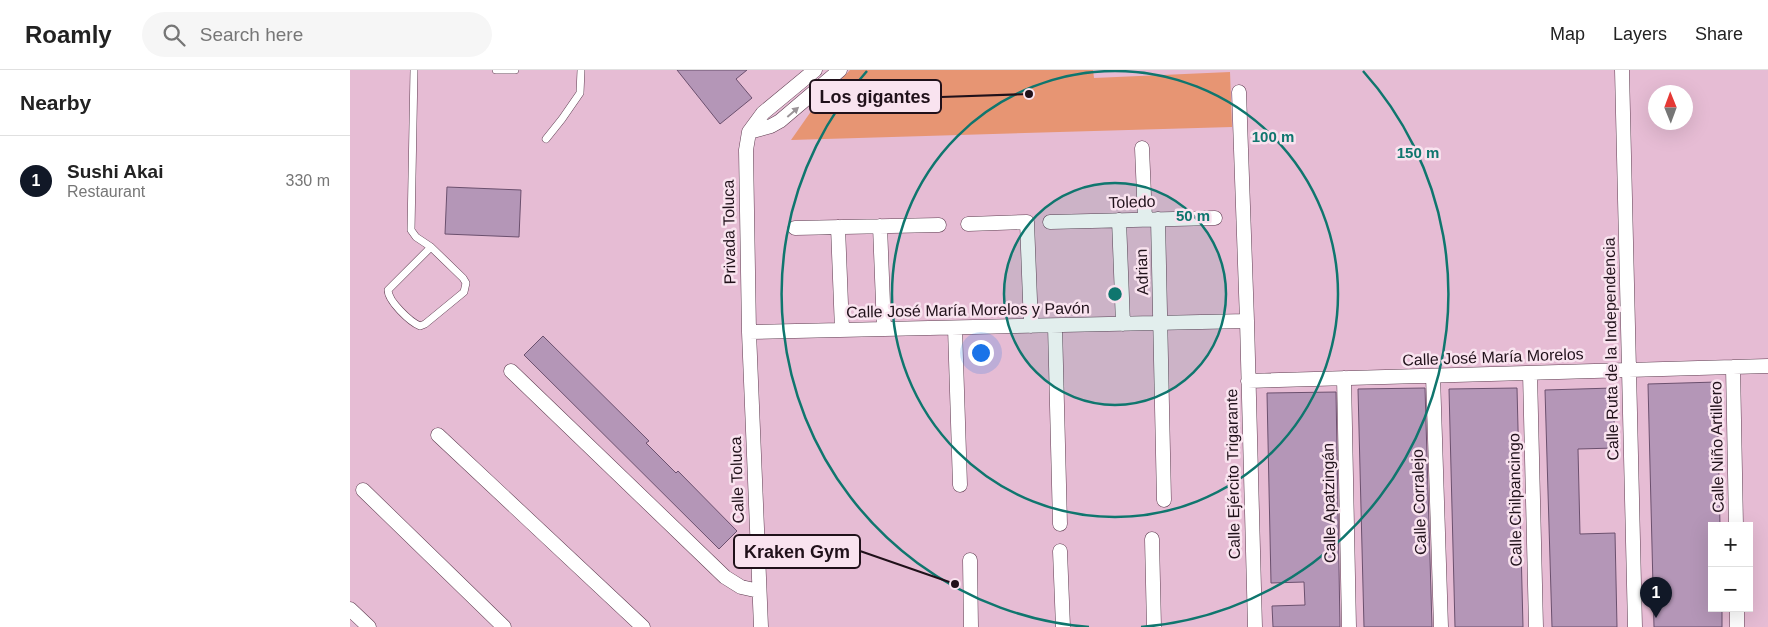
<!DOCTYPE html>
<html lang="en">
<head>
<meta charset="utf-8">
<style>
	:root { --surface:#fff; --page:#f6f6f6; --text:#222; --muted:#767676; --line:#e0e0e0; --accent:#111827 }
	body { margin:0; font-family:Helvetica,sans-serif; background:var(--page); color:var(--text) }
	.controls { position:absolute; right:15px; bottom:15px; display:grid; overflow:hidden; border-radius:0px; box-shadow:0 5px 20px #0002 }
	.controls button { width:45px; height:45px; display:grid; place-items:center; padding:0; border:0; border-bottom:1px solid var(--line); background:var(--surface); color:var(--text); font:25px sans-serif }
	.compass { position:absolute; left:1298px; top:15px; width:45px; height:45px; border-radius:50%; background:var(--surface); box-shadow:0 5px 20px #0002; rotate:359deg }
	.you { position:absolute; left:630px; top:282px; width:18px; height:18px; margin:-12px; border:4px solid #fff; border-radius:50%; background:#1a73e8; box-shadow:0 0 0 8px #1a73e833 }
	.badge { display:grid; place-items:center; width:32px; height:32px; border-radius:50%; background:var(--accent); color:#fff; font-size:16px; font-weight:700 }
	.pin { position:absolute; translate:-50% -41px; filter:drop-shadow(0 1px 2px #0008) }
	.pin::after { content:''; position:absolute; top:26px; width:18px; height:15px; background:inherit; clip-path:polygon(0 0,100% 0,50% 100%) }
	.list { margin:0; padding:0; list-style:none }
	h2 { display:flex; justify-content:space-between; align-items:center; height:65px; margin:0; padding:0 20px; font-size:21px }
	h2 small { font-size:16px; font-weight:400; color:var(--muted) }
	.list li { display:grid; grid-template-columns:32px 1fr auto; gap:15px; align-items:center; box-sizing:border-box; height:90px; padding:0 20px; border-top:1px solid var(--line) }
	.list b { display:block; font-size:19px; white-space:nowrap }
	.list p { margin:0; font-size:16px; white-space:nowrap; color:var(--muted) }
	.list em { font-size:16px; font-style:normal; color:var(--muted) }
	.icon { flex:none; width:28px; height:28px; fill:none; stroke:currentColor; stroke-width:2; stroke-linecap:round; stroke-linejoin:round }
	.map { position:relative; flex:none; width:1418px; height:557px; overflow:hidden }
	header { display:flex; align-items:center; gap:30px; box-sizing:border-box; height:70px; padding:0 25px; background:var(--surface); border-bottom:1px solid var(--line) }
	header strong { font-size:24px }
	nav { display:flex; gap:28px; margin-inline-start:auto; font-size:18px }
	.search { width:350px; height:45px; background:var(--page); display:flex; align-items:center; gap:12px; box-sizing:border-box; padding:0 18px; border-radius:28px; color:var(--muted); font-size:19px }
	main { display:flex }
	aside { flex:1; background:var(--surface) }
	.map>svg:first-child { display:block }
	.green { fill:#e79573 }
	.building { fill:#b496b7; stroke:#6b506e }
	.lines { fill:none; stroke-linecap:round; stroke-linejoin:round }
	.lane-casing { stroke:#5e3c50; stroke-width:8 }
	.street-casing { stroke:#5e3c50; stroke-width:15 }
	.lane { stroke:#fff; stroke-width:7 }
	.street { stroke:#fff; stroke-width:14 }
	.oneway { fill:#9b9498 }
	.ring { fill:none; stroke:#0f766e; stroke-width:2.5 }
	.labels { text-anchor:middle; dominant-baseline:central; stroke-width:5; stroke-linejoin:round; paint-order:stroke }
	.street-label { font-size:16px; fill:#20111a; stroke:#f9e3ef }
	.centre { fill:#0f766e; stroke:#f9e3ef; stroke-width:2.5 }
	.ring-label { font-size:15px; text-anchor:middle; font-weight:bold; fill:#0f766e; stroke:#f9e3ef; stroke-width:5; stroke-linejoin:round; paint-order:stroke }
	.leader { fill:none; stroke:#20111a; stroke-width:2 }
	.callout-dot { fill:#20111a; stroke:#f9e3ef; stroke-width:2 }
	.callout { fill:#f9e3ef; stroke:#20111a; stroke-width:2 }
	.callout-label { font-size:18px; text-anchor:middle; font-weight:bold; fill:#20111a }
</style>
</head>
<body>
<header>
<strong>Roamly</strong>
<div class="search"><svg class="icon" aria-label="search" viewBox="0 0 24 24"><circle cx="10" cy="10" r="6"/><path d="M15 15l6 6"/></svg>Search here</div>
<nav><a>Map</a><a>Layers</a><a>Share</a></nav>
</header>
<main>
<aside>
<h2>Nearby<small></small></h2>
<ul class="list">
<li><span class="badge">1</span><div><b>Sushi Akai</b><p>Restaurant</p></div><em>330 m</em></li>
</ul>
</aside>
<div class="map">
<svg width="1418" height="557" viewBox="0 0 1418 557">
	<rect width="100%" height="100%" fill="#e6bcd4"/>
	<!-- green -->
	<path class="green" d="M500,0H743L744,8L880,2L882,57L441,70L462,40Z"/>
	<!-- building -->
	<path class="building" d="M327,0H397L386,9L402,28L370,54Z
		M97,117L171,120L169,167L95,164Z
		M193,266L299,371L296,373L326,403L328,401L387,461L369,479L174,285Z
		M1367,312L1370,456H1362V538H1372V557H1304L1298,314Z
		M1075,318L1082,557H1014L1008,319Z
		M1167,318L1173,557H1105L1099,319Z
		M1263,318L1265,378L1228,379L1230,464L1265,463L1267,557H1202L1195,320Z
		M986,322L990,557H923L922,536L955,535L954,512L921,513L917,323Z"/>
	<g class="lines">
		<defs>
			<path id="lane" d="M64,0L61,160L66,167L81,177L113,208L116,213L114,222L75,254L70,256C60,252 38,231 38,220L81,177
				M146,0H165
				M196,69L212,49L230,23L231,0"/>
			<path id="street" d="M1272,0L1285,557
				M889,22L897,251L905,557
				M399,62L421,56L430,51L490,0
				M792,78L795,149
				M808,149L814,430
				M769,150L773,254
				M700,152L865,148
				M618,154L677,152L681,256
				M530,156L534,259
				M488,157L492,260
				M445,158L589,155
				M705,256L710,454
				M605,258L610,415
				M399,262L897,251
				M1383,297L1386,456
				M161,301L375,507L391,517L409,521
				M1180,303L1186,557
				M1083,306L1091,557
				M994,308L999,557
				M898,311L1418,296
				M88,365L293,557
				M13,420L154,557
				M802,469L804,557
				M710,481L713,557
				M620,490L621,557
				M1387,538V557
				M0,539L19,557
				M411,557L399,262L396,80L399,62L413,43L465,0"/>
		</defs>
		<!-- lane casing -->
		<use href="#lane" class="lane-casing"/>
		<!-- street casing -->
		<use href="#street" class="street-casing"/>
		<!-- lane -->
		<use href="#lane" class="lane"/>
		<!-- street -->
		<use href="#street" class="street"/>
	</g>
	<!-- one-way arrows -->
	<defs><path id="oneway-solid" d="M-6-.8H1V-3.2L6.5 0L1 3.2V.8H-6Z" transform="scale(1.25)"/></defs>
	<use class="oneway" href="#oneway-solid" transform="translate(443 42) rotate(-41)"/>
	<!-- distance rings -->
	<circle cx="765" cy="224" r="111" fill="#0f766e" fill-opacity=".12"/>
	<g class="ring">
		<circle cx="765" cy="224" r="111"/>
		<circle cx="765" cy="224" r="223"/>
		<path d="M739 557A334 334 0 0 1 517 1M1013 1A334 334 0 0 1 791 557"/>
	</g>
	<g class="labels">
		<!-- street labels -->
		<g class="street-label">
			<text transform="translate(782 132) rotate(-2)">Toledo</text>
			<text transform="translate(379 162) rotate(-91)">Privada Toluca</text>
			<text transform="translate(792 202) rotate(-92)">Adrian</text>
			<text transform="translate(618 240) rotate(-1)">Calle José María Morelos y Pavón</text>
			<text transform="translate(1261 279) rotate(-91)">Calle Ruta de la Independencia</text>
			<text transform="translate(1143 287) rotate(-2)">Calle José María Morelos</text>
			<text transform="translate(1367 377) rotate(-91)">Calle Niño Artillero</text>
			<text transform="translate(883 404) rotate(-91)">Calle Ejército Trigarante</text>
			<text transform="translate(387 410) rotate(-92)">Calle Toluca</text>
			<text transform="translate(1165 430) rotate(-91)">Calle Chilpancingo</text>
			<text transform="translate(1069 432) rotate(-92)">Calle Corralejo</text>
			<text transform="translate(979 433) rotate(-91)">Calle Apatzingán</text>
		</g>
	</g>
	<circle cx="765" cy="224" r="8" class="centre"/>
	<g class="ring-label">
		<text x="923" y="72">100 m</text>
		<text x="1068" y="88">150 m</text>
		<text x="843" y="151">50 m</text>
	</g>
	<!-- callouts -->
	<path class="leader" d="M679 24L591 27M605 514L510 481"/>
	<g class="callout-dot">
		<circle cx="679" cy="24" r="5"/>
		<circle cx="605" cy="514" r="5"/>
	</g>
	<g class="callout">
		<rect x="460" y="10" width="131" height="33" rx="5"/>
		<rect x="384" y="465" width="126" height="33" rx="5"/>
	</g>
	<g class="callout-label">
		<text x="525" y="33">Los gigantes</text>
		<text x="447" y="488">Kraken Gym</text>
	</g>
</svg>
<div class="controls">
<button>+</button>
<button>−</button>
</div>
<svg class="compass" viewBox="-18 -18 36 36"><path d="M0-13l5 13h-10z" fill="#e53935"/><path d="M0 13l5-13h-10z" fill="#767676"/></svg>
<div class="you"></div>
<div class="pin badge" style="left:1306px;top:548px">1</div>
</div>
</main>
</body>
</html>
